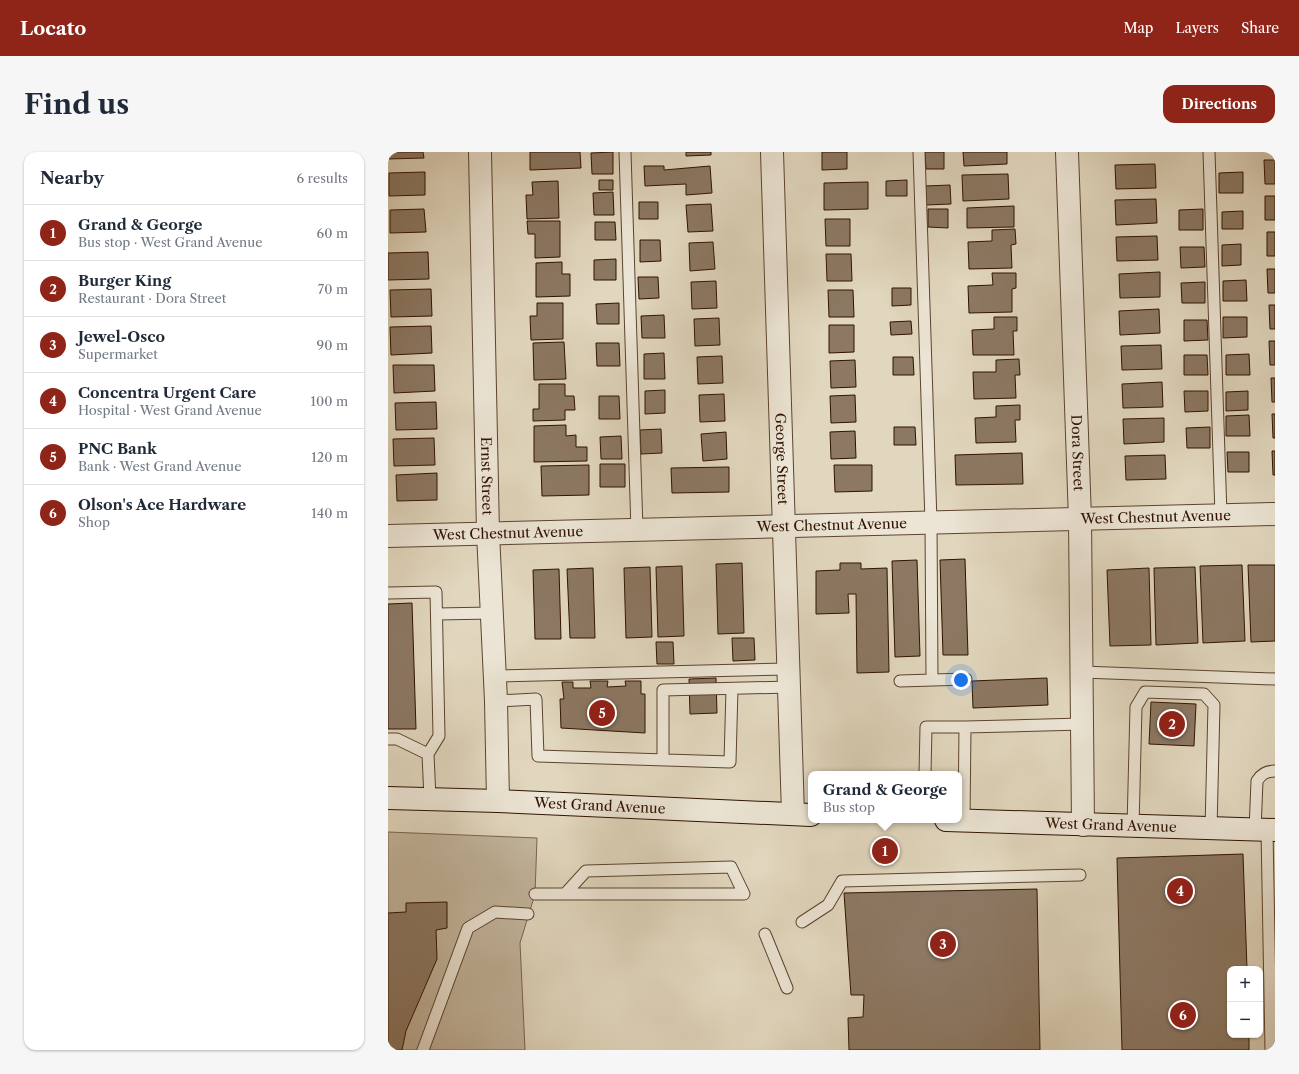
<!DOCTYPE html>
<html lang="en">
<head>
<meta charset="utf-8">
<style>
	:root { --surface:#fff; --page:#f6f6f7; --text:#1f2937; --muted:#747a83; --line:#e0e1e3; --accent:#8f2418 }
	body { margin:0; font-family:"Libre Caslon Text",serif; background:var(--page); color:var(--text) }
	.controls { position:absolute; right:12px; bottom:12px; display:grid; overflow:hidden; border-radius:8px; box-shadow:0 1px 3px #0004 }
	.controls button { width:36px; height:36px; display:grid; place-items:center; padding:0; border:0; border-bottom:1px solid var(--line); background:var(--surface); color:var(--text); font:20px sans-serif }
	.you { position:absolute; left:573px; top:528px; width:14px; height:14px; margin:-10px; border:3px solid #fff; border-radius:50%; background:#1a73e8; box-shadow:0 0 0 6px #1a73e833 }
	.badge { display:grid; place-items:center; width:26px; height:26px; border-radius:50%; background:var(--accent); color:#fff; font-size:13px; font-weight:700 }
	.pin { position:absolute; translate:-50% -50%; border:2px solid #fff; box-shadow:0 1px 4px #0006 }
	.popup { position:absolute; left:420px; top:619px; width:154px; height:52px; box-sizing:border-box; display:grid; place-content:center; border-radius:8px; background:var(--surface); filter:drop-shadow(0 1px 3px #0005); font-size:13px; white-space:nowrap; color:var(--muted) }
	.popup b { font-size:15px; color:var(--text) }
	.popup::after { content:''; position:absolute; left:50%; top:100%; margin-left:-8px; border:8px solid transparent; border-top-color:var(--surface) }
	.list { margin:0; padding:0; list-style:none }
	h2 { display:flex; justify-content:space-between; align-items:center; height:52px; margin:0; padding:0 16px; font-size:17px }
	h2 small { font-size:13px; font-weight:400; color:var(--muted) }
	.list li { display:grid; grid-template-columns:26px 1fr auto; gap:12px; align-items:center; box-sizing:border-box; height:56px; padding:0 16px; border-top:1px solid var(--line) }
	.list b { display:block; font-size:15px; white-space:nowrap }
	.list p { margin:0; font-size:13px; white-space:nowrap; color:var(--muted) }
	.list em { font-size:13px; font-style:normal; color:var(--muted) }
	.map { position:relative; flex:none; width:887px; height:898px; overflow:hidden; border-radius:12px }
	header { display:flex; align-items:center; gap:24px; box-sizing:border-box; height:56px; padding:0 20px; background:var(--accent); color:#fff }
	header strong { font-size:19px }
	nav { display:flex; gap:22px; margin-inline-start:auto; font-size:14px }
	.intro { display:flex; align-items:center; justify-content:space-between; box-sizing:border-box; height:96px; padding:0 24px }
	h1 { margin:0; font-size:28px }
	.button { padding:10px 18px; border-radius:12px; background:var(--accent); color:#fff; font-size:14px; font-weight:700 }
	main { display:flex; gap:24px; padding:0 24px }
	aside { flex:1; background:var(--surface); border-radius:12px; box-shadow:0 1px 3px #0004 }
	.map>svg:first-child { display:block }
	.green { fill:#c3b69e; stroke:#796450 }
	.building { fill:#8c7863; stroke:#2f1201 }
	.lines { fill:none; stroke-linecap:round; stroke-linejoin:round }
	.lane-casing { stroke:#5c4330; stroke-width:13 }
	.street-casing { stroke:#5c4330; stroke-width:24 }
	.secondary-casing { stroke:#2f1201; stroke-width:24 }
	.lane { stroke:#ece5d5; stroke-width:11 }
	.street { stroke:#ece5d5; stroke-width:22 }
	.secondary { stroke:#ece5d5; stroke-width:22 }
	.labels { text-anchor:middle; dominant-baseline:central; stroke-width:3.5; stroke-linejoin:round; paint-order:stroke }
	.street-label { font-size:14px; fill:#2f1201; stroke:#ece5d5 }
</style>
</head>
<body>
<header>
<strong>Locato</strong>
<nav><a>Map</a><a>Layers</a><a>Share</a></nav>
</header>
<div class="intro"><h1>Find us</h1><a class="button">Directions</a></div>
<main>
<aside>
<h2>Nearby<small>6 results</small></h2>
<ul class="list">
<li><span class="badge">1</span><div><b>Grand &amp; George</b><p>Bus stop · West Grand Avenue</p></div><em>60 m</em></li>
<li><span class="badge">2</span><div><b>Burger King</b><p>Restaurant · Dora Street</p></div><em>70 m</em></li>
<li><span class="badge">3</span><div><b>Jewel-Osco</b><p>Supermarket</p></div><em>90 m</em></li>
<li><span class="badge">4</span><div><b>Concentra Urgent Care</b><p>Hospital · West Grand Avenue</p></div><em>100 m</em></li>
<li><span class="badge">5</span><div><b>PNC Bank</b><p>Bank · West Grand Avenue</p></div><em>120 m</em></li>
<li><span class="badge">6</span><div><b>Olson's Ace Hardware</b><p>Shop</p></div><em>140 m</em></li>
</ul>
</aside>
<div class="map">
<svg width="887" height="898" viewBox="0 0 887 898">
	<rect width="100%" height="100%" fill="#e1d7be"/>
	<filter id="stains"><feTurbulence type="fractalNoise" baseFrequency=".005" numOctaves="4"/><feColorMatrix values="0 0 0 0 .2 0 0 0 0 .09 0 0 0 0 .02 0 0 0 .5 -.17"/></filter>
	<radialGradient id="worn" r=".72"><stop offset=".6" stop-color="#630" stop-opacity="0"/><stop offset="1" stop-color="#630" stop-opacity=".3"/></radialGradient>
	<!-- green -->
	<path class="green" d="M0,680L149,686L147,742L132,791L137,898H0Z"/>
	<!-- building -->
	<path class="building" d="M0,0H35L36,6L0,7Z
		M142,0H192L193,16L142,18Z
		M225,0V22H204L203,1Z
		M298,0H323V3L298,4Z
		M434,0H459V17L434,18Z
		M537,0H556V17H538Z
		M575,0H619V12L576,14Z
		M876,8H887V32H877Z
		M767,12L768,36L728,37L727,13Z
		M256,14H276V18L322,14L324,41L298,43V32L257,34Z
		M37,20V43L1,44V21Z
		M855,20V41H831V21Z
		M620,22L621,47L575,49L574,23Z
		M211,28H225V38H211Z
		M519,28V44H498V29Z
		M170,29L171,66L139,67L138,43H145L144,30Z
		M480,30V57L436,58V31Z
		M562,33L563,52L538,53L537,34Z
		M225,40L226,63H206L205,41Z
		M877,44H887V68H877Z
		M768,47L769,71L728,73L727,48Z
		M251,50H270V67H251Z
		M323,52L325,79L300,80L298,53Z
		M626,54V75L579,76V56Z
		M36,57L38,80L2,81V58Z
		M540,57H560V76L540,75Z
		M815,57V78H791V58Z
		M855,59V77H834V60Z
		M437,67H462V94H438Z
		M139,69H172V105L147,106V82H140Z
		M207,70H227L228,88H207Z
		M627,77L628,92L623,93L624,116L581,117L580,90L604,89V78Z
		M879,80H887V104H879Z
		M769,84L770,108L729,109L728,85Z
		M252,88H272L273,109L252,110Z
		M325,90L327,117L302,119L301,91Z
		M853,92V113L834,114V93Z
		M792,95H816L817,115L793,116Z
		M40,100L41,127L0,128V101Z
		M438,102H463L464,129H439Z
		M228,107V128H206V108Z
		M174,110V122H182V144L148,145V111Z
		M879,117H887V141H880Z
		M772,120V145L732,146L731,122Z
		M604,121H628V136L624,137V160L581,161L580,134L605,133Z
		M250,125H270L271,146L251,147Z
		M858,128L859,149H835V129Z
		M328,129L329,156L304,157L303,130Z
		M817,130V151H794L793,131Z
		M504,136H523V153L504,154Z
		M43,137L44,164L3,165L2,138Z
		M440,138H465L466,165H441Z
		M149,151H175V187L143,188L142,164H149Z
		M231,151V172H209L208,152Z
		M881,153H887V177H882Z
		M771,157L772,181L732,183L731,159Z
		M276,163L277,186H254L253,164Z
		M606,165H629V179H625L626,203H585L584,178L606,177Z
		M835,165H859V185L835,186Z
		M331,166L332,193L307,194L306,167Z
		M796,168H819L820,188L796,189Z
		M523,169L524,182L503,183L502,170Z
		M441,173H466V200L441,201Z
		M43,174L44,201L3,203L2,175Z
		M881,189H887V213H882Z
		M176,190L178,227L146,228L145,191Z
		M208,191H231L232,214H209Z
		M773,193L774,217L734,218L733,194Z
		M276,201L277,227H256V202Z
		M861,202L862,223H838V203Z
		M796,203H819L820,223H796Z
		M334,204L335,231L310,232L309,205Z
		M505,205H525L526,223H505Z
		M631,207L632,223H627L628,246L586,247L585,220H608V208Z
		M467,208L468,235L443,236L442,209Z
		M5,213H46L47,239L6,241Z
		M883,226H887V250H884Z
		M774,230L775,255L735,256L734,232Z
		M151,232H177V244H186L187,258H177V268L145,269V257H151Z
		M277,238V261L257,262V239Z
		M796,239H820V259L797,260Z
		M860,239V258L838,259V240Z
		M336,242L337,269L312,270L311,243Z
		M467,243L468,270L443,271L442,244Z
		M211,244H231L232,267H211Z
		M48,250L49,277L8,278L7,251Z
		M632,253V268H627L628,290L588,291L587,266L608,265V254Z
		M884,262H887V286H885Z
		M861,263L862,284H838V264Z
		M776,266V290L736,292L735,267Z
		M178,273V284L188,283V295H199V309L146,310V274Z
		M506,275H527L528,293H506Z
		M822,275V296H799L798,276Z
		M273,277L274,301L253,302L252,278Z
		M467,279L468,306L443,307L442,280Z
		M338,280L339,307L315,309L313,282Z
		M233,284L234,307H213L212,285Z
		M46,286L47,313L6,314L5,287Z
		M884,299H887V323H885Z
		M839,300H861V320H840Z
		M634,301L635,332L568,333L567,303Z
		M777,303L778,327L738,328L737,304Z
		M212,312H237V335H212Z
		M201,313V343L154,344L153,314Z
		M446,313H484V339L447,340Z
		M341,315V340L284,341L283,316Z
		M49,321V348L9,349L8,323Z
		M577,407L580,503H555L552,408Z
		M529,408L532,504L507,505L504,409Z
		M354,411L356,481L330,482L328,412Z
		M452,411H473V417L499,416L501,520L469,521L468,442H460L461,461L428,462V419L452,418Z
		M854,413L857,489L815,491L812,414Z
		M860,413H887V489L863,490Z
		M294,414L296,484L270,485L268,415Z
		M262,415L264,485L238,486L236,416Z
		M807,415L810,491L768,493L766,416Z
		M205,416L207,486H182L179,417Z
		M761,416L763,493L722,494L719,418Z
		M171,417L173,487H147L145,418Z
		M24,451L28,577H0V452Z
		M344,486H366L367,508L345,509Z
		M268,490H285L286,512H269Z
		M328,526L329,561L302,562L301,527Z
		M659,526L660,553L585,556L584,529Z
		M202,529H220L219,535L238,534L237,529H253V542H257V581L173,576L172,547H176L174,530H185V536H203Z
		M763,550L808,552L806,594L761,592Z
		M855,702L859,817H842V883H861V898H734L729,706Z
		M649,737L652,898H461L460,866L475,865L476,843H463L456,741Z
		M59,750V776L48,778L49,807L18,879L14,898H0V761L18,760V751Z"/>
	<g class="lines">
		<defs>
			<path id="lane" d="M237,0L249,378
				M531,0L543,370L544,528
				M821,0L833,363
				M0,441L48,440L51,584L40,602L42,647
				M49,462L104,461
				M694,520L887,527
				M107,524L400,517
				M512,529L578,527
				M108,549L148,547L150,604L342,610L344,537
				M577,575L694,572
				M0,587H9L40,602
				M275,608V538L401,535
				M537,622L538,575H577L576,669
				M745,675L748,555L757,540L816,542L826,553L823,677
				M867,678L869,629C873,622 878,619 887,619
				M879,678L883,898
				M147,742H356L343,715L198,719L177,742
				M414,770L440,753L454,729L692,723
				M377,782L399,836
				M35,898L80,776L107,760L140,762"/>
			<g id="street">
				<path id="s1" d="M92,0L100,381L108,549L110,649"/>
				<path id="s2" d="M384,0L405,662"/>
				<path id="s3" d="M679,0L692,367L695,673"/>
				<path id="s4" d="M0,384L887,362"/>
			</g>
			<g id="secondary">
				<path id="s5" d="M0,646L110,649L423,663"/>
				<path id="s6" d="M558,668L887,678"/>
			</g>
		</defs>
		<!-- lane casing -->
		<use href="#lane" class="lane-casing"/>
		<!-- street casing -->
		<use href="#street" class="street-casing"/>
		<!-- secondary casing -->
		<use href="#secondary" class="secondary-casing"/>
		<!-- lane -->
		<use href="#lane" class="lane"/>
		<!-- street -->
		<use href="#street" class="street"/>
		<!-- secondary -->
		<use href="#secondary" class="secondary"/>
	</g>
	<g class="labels">
		<!-- street labels -->
		<g class="street-label">
			<text stroke="none"><textPath href="#s3" startOffset="301">Dora Street</textPath></text>
			<text stroke="none"><textPath href="#s2" startOffset="307">George Street</textPath></text>
			<text stroke="none"><textPath href="#s1" startOffset="324">Ernst Street</textPath></text>
			<text stroke="none"><textPath href="#s4" startOffset="768">West Chestnut Avenue</textPath></text>
			<text stroke="none"><textPath href="#s4" startOffset="444">West Chestnut Avenue</textPath></text>
			<text stroke="none"><textPath href="#s4" startOffset="120">West Chestnut Avenue</textPath></text>
			<text stroke="none"><textPath href="#s5" startOffset="212">West Grand Avenue</textPath></text>
			<text stroke="none"><textPath href="#s6" startOffset="165">West Grand Avenue</textPath></text>
		</g>
	</g>
	<rect width="100%" height="100%" filter="url(#stains)"/>
	<rect width="100%" height="100%" fill="url(#worn)"/>
</svg>
<div class="controls">
<button>+</button>
<button>−</button>
</div>
<div class="you"></div>
<div class="pin badge" style="left:497px;top:699px">1</div>
<div class="popup"><b>Grand &amp; George</b>Bus stop</div>
<div class="pin badge" style="left:784px;top:572px">2</div>
<div class="pin badge" style="left:555px;top:792px">3</div>
<div class="pin badge" style="left:792px;top:739px">4</div>
<div class="pin badge" style="left:214px;top:561px">5</div>
<div class="pin badge" style="left:795px;top:863px">6</div>
</div>
</main>
</body>
</html>
